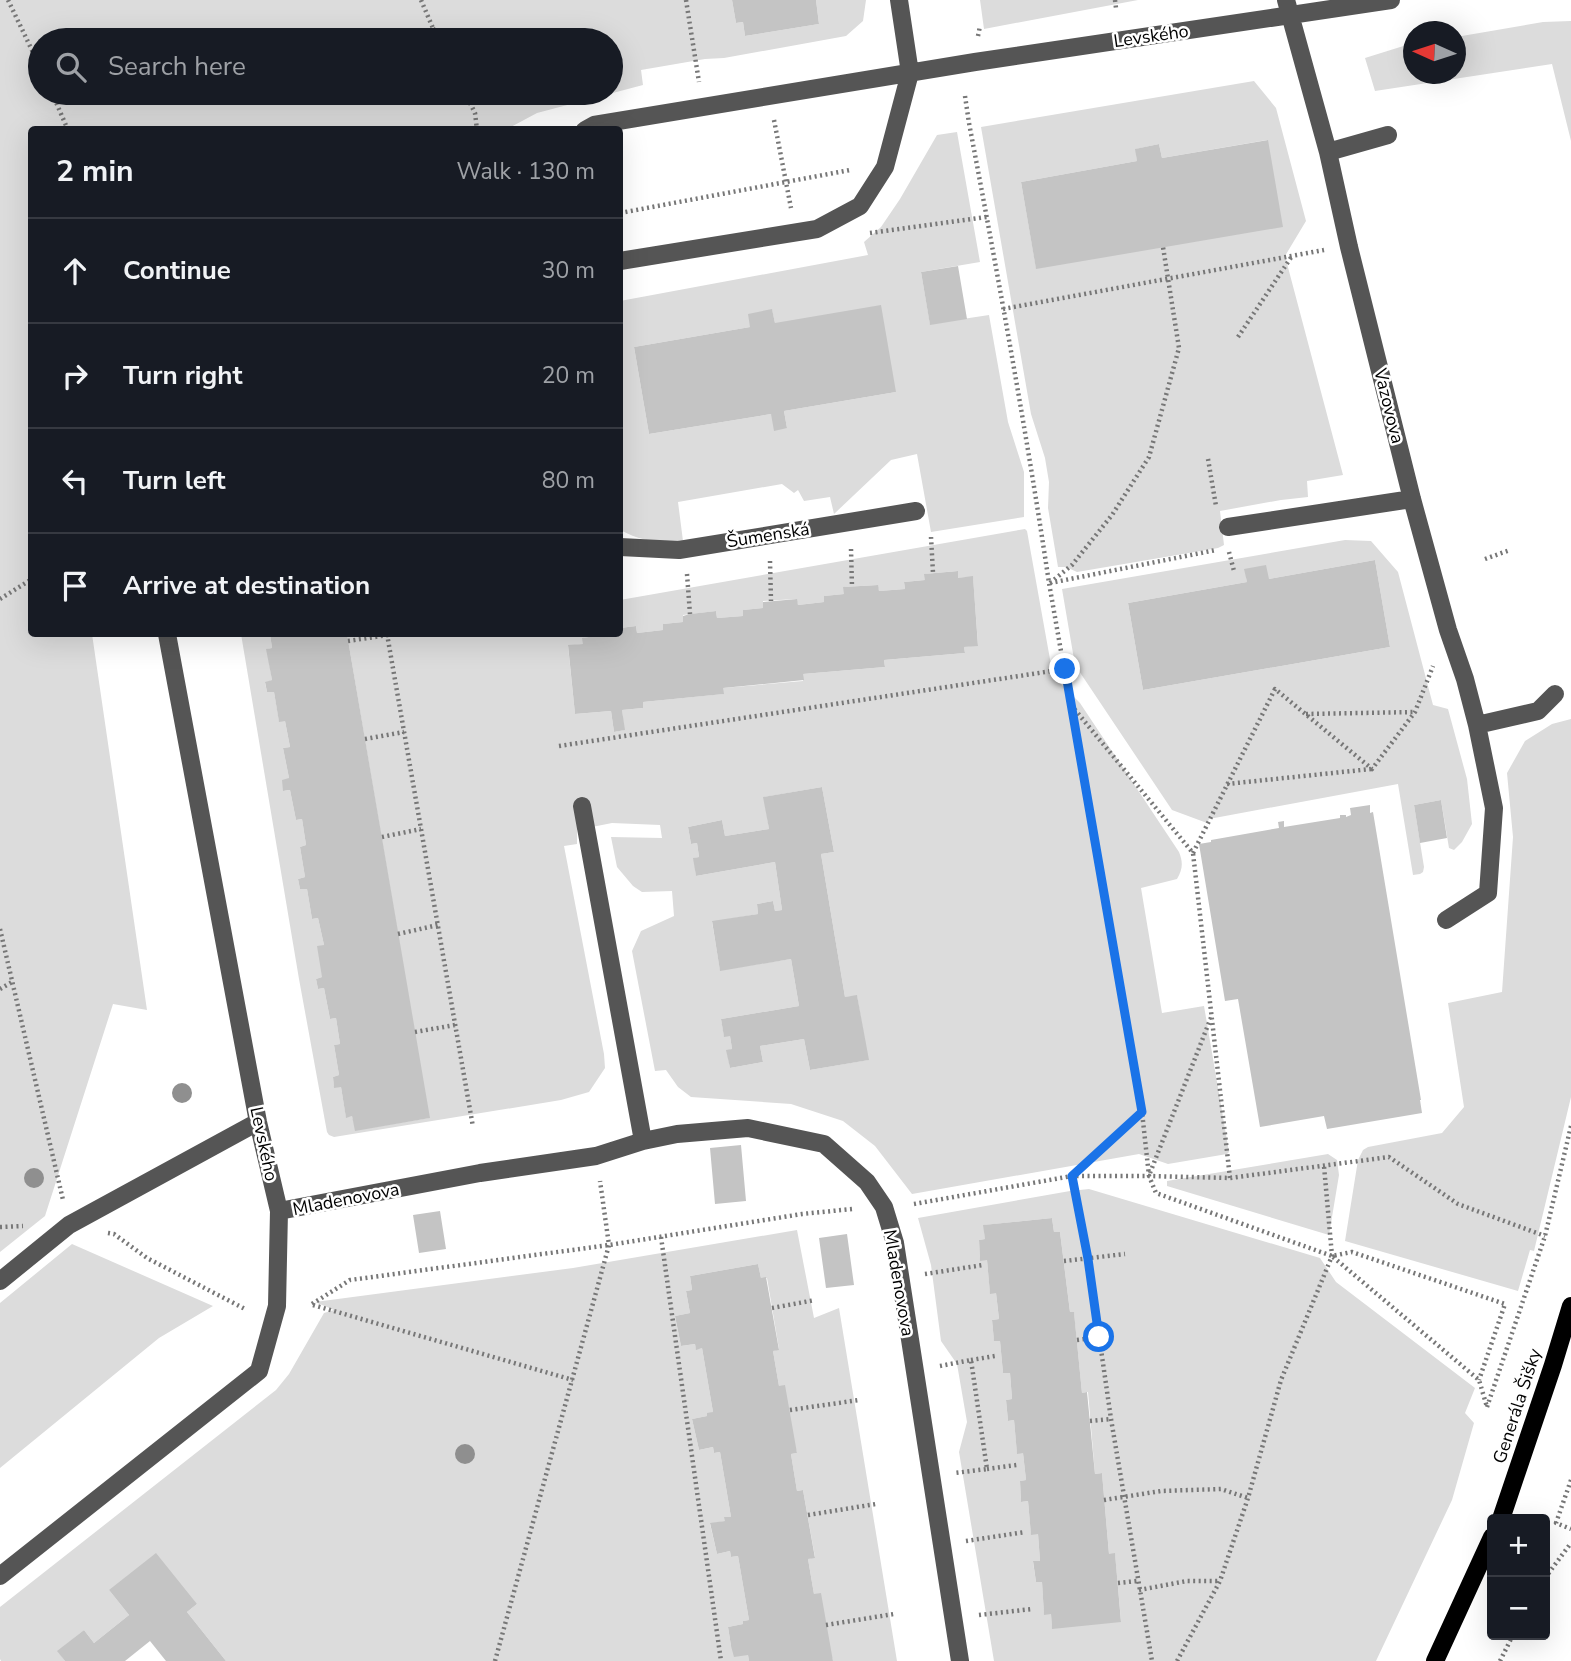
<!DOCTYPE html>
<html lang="en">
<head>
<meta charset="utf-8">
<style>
	:root { --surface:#171b24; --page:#242831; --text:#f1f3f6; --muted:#9ea1a6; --line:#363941 }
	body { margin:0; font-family:"Nunito Sans",sans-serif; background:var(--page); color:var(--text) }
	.controls { position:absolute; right:21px; bottom:21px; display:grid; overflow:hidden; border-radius:7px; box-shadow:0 7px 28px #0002 }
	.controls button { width:63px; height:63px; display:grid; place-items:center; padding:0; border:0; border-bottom:2px solid var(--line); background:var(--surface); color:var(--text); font:35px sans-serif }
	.compass { position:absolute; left:1403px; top:21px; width:63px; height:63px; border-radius:50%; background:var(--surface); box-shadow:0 7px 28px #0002; rotate:273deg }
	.stop { position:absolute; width:21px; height:21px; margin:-16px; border:5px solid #1a73e8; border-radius:50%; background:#fff }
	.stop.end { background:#1a73e8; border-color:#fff; box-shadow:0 2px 7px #0008 }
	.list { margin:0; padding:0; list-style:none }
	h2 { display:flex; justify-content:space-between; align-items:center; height:91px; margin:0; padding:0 28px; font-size:30px }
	h2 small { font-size:23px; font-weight:400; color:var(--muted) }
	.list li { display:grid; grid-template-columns:46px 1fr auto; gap:21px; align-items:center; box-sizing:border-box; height:105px; padding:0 28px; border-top:2px solid var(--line) }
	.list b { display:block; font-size:26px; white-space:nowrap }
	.list em { font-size:23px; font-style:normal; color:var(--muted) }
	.icon { flex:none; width:38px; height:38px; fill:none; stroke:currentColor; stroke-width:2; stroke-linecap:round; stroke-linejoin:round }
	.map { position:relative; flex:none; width:1571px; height:1661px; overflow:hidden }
	.search { position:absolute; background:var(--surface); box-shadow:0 7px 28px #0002; left:28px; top:28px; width:595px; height:77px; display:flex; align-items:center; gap:18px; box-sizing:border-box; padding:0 24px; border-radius:38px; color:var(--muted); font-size:26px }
	.panel { position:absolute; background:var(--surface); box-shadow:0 7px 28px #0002; left:28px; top:126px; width:595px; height:511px; border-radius:7px }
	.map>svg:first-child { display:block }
	.green { fill:#dcdcdc; fill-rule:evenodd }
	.building { fill:#c4c4c4 }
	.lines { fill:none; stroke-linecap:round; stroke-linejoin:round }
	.path { stroke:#777; stroke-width:4.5; stroke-dasharray:2 3.5; stroke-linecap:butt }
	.minor { stroke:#555; stroke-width:18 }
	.major { stroke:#000; stroke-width:18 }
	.tree { fill:#8f8f8f }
	.route { stroke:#1a73e8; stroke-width:9 }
	.labels { text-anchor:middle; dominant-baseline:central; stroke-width:5; stroke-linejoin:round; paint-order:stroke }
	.street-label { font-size:18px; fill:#000; stroke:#fff }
</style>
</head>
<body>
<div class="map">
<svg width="1571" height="1661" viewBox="0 0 1571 1661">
	<rect width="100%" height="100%" fill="#fff"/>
	<!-- green -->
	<path class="green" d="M0,0H732L736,23L743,22L745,36L819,24L816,0H866L863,21L846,36L724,58L705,59L641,70L643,85L537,113L507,129H455L453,126L448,130H32V634H92L147,1010L113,1004L45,1216L0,1252ZM40,40H611V93H40Z
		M980,0H1138L984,29Z
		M1571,21V141L1552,64L1375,91L1365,58L1413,43L1414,74H1456V37L1543,22Z
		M1254,81L1276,108L1306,221L1285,256L1343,475L1307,481L1308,497L1281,500L1220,511L1224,545L1218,548L1077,572L1066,567H1058L1048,508L1049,482L1045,458L1031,414L981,127ZM1267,140L1282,226L1036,268L1021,182L1137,161L1136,149L1159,144L1162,158Z
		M957,132L980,262L921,272L930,324L989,315L1008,422L1024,472V517L931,532L917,454L891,460L834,514L830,497L804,501L798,490L794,493L782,484L678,502L683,541C657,543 644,542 620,530V301L868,255L864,242L881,227L900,199L937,135ZM772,310L775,323L896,392L784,411L787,428L771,414L649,434L634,347L750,327Z
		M1025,529L1027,531L1053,676L1080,703L1179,852C1183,862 1183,869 1177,879L1141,888L1162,1013L1204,1006L1229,1152L1227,1154L1168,1164L1139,1154L912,1194L875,1146L843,1121L791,1104L691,1097L678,1087L666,1070L655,1071L632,951L641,931L674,916L672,891L642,892L633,886L617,867L611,837L662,838L660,825L612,823L577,830V844L564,846L604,1054L605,1068L589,1092L561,1100L334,1137L329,1135L327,1132L299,979L241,634H270L272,648L267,649L272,680L265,683L267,692H274L279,721H285L290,747L283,748L289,778L284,791L290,790L296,820L302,819L306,845L300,847L305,877L298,879L300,889H307L312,919L318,918L324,945L322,977L316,979L318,989L324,988L330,1019L336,1018L340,1044L334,1045L339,1075L333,1077L334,1087H341L346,1117L352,1116L356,1130L429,1118L347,634H602V635L583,638V644L568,646L575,714L611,711L614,732L624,730L622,710L643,708V702L723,694V688L803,681V674L885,667L884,660L965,653L964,647L978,645L973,577L958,578L957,571L925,574V580L904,582L905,589L879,591L877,585L844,587V594L824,596V602L798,605L796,599L763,601V608L743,610V616L717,618L716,611L683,615V622L663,624V630L637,633L636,626L620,628V600ZM822,787L834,852L821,854L845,997L857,996L868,1060L810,1070L804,1039L760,1046L763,1062L730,1068L727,1051L732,1049L730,1036H724L721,1019L799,1006L791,959L720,970L712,922L758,914L757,904L773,901L775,911L782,910L775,862L696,876L694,858L699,857L697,843L691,844L688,827L722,820L725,836L769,829L764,797Z
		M1345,540L1371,541L1398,572L1433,705L1448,709L1467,779L1472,824L1462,842L1454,850L1449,848L1441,800L1414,805L1424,867L1423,872L1420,874L1413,875L1398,784L1209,819L1207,823L1172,810L1075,665L1062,589ZM1375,560L1390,647L1143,690L1128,603L1247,582L1245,569L1269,579Z
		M1571,719V1097L1534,1251L1530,1250L1518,1291L1345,1241L1358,1160L1363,1150L1368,1147L1442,1133L1464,1107L1448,1003L1502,992L1513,837L1507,773L1525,741L1552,724Z
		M1328,1154L1337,1160L1339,1175L1329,1235L1167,1186V1181Z
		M1089,1189L1320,1258L1336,1282L1475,1388L1465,1413L1474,1423L1452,1500L1376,1661H994L959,1452L967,1422L957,1364L941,1341L931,1265L918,1218L1070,1191ZM1052,1218L1054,1232H1060L1070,1312L1074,1313L1082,1393L1088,1392L1095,1474L1102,1473L1109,1554H1115L1121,1621L1052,1628L1051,1614H1044L1042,1582H1036L1033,1562L1040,1561L1038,1534H1031L1028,1501L1021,1502L1020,1481L1026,1480L1023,1453H1017L1014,1420L1008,1421L1006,1400L1012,1399L1010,1373H1003L1000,1341L994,1340L992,1320L999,1319L996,1293H990L987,1260H980L979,1240L985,1239L984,1225Z
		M797,1230L814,1318L839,1308L897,1661H833L814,1594L808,1559L815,1557L803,1490L797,1491L791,1454L797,1453L779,1386L773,1351L779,1349L767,1278H761L758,1264L690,1276L692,1290L686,1291L690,1313L675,1316L681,1346L695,1344L696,1349L702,1348L713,1412L707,1416L692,1419L699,1450L713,1447L714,1453L720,1452L731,1517H725V1521L710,1524L717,1554L730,1551L731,1557L738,1556L749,1620L743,1621V1624L728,1627L731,1646L748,1655L749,1661H755H226L187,1612L197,1604L109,1590L129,1615L94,1643L84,1630L58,1651L65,1661H1L0,1659V1607L276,1390L289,1374L324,1313L334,1310L315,1302L573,1268Z
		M72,1244L213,1306L159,1338L0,1468V1303Z"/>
	<!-- building -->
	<path class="building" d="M732,0H816L819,24L745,36L743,22L736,23Z
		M1268,140L1283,227L1036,269L1021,182L1137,161L1135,149L1159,144L1162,158Z
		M958,266L967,319L930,325L921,272Z
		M881,305L896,392L784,411L787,428L774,431L771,414L649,434L634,347L750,327L748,314L772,309L775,323Z
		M1375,560L1390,647L1143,690L1128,603L1247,582L1244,569L1266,565L1269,579Z
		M958,571V578L973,576L978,646L964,647L965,653L884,660L885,667L803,674L804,680L723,688L724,694L643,702V708L622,710L625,730L614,732L611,711L575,714L568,645L583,644L582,638L602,635V634H620V628L636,626L637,633L663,630V624L683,622V616L690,614L716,611L717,618L743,616V610L763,608V602L797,599L798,605L824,602V596L844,594L843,587L878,585L879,591L905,589L904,582L925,580L924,574Z
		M270,634H347L430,1118L355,1131L352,1116L346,1118L341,1087L334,1088L333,1077L339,1075L334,1045L340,1044L336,1018L330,1019L324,988L318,989L316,979L322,977L317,946L324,945L318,918L312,919L307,889H300L298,879L305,877L300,847L306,845L302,819L296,820L290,790L283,791L282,780L289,778L283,748L290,747L285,721L279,722L274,692H267L265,682L272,680L266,649L272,648Z
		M822,787L834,852L821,854L845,997L857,995L869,1060L810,1070L804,1039L760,1046L763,1062L730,1068L726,1050L732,1049L730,1036L724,1037L721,1019L799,1006L791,959L720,971L712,921L758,914L757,904L773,901L775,911L782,910L775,862L696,876L693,858L699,857L697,843L691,844L688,827L722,820L725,836L769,829L763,797Z
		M1441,800L1447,838L1420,843L1414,805Z
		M1370,805V813L1373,812L1421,1100H1420L1422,1113L1327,1129L1324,1116L1260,1127L1238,999L1225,1001L1199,844L1211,842V840L1279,828L1278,822L1284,821V827L1340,818V815H1346V817L1351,815L1350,808Z
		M741,1145L746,1201L715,1204L710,1148Z
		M440,1211L446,1249L419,1253L413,1215Z
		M1052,1218L1054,1232H1060L1070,1312H1074L1082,1393L1087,1392L1095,1474L1102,1473L1109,1554L1115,1553L1121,1622L1052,1629L1051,1614L1044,1615L1042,1582H1036L1033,1561H1040L1038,1534L1031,1535L1028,1501L1021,1502L1020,1481L1026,1480L1023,1453L1017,1454L1014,1420L1008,1421L1006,1400L1012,1399L1010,1373H1003L1000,1341H994L992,1320L999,1319L996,1293L990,1294L987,1260L980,1261L979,1240L985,1239L983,1225Z
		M847,1234L854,1285L826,1288L819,1238Z
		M758,1264L761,1278L766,1277L779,1350L773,1351L779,1386L785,1385L797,1453L791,1454L797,1491L803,1490L815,1558L808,1559L814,1594L821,1593L833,1661H749L748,1655L734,1657L731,1646L728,1627L743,1624V1621L749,1620L738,1556L731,1557L730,1551L717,1554L710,1523L725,1521L724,1517H731L720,1452L714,1453L713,1447L699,1450L692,1419L707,1416V1413L713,1412L702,1348L696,1350L695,1344L681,1346L675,1316L690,1313L686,1291L692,1290L690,1276Z
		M156,1553L197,1604L187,1612L226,1661H166L150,1641L125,1661H65L57,1651L84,1630L94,1643L129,1615L109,1590Z"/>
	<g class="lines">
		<!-- path -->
		<path class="path" d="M8,0L40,67
			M421,0L438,40
			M686,0L699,82
			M1115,0L1116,8
			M433,29L451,40
			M978,36L980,26
			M52,93L68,130
			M465,93L475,113L477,130
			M561,93L578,104
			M965,96L969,123C998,276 1026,429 1049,583L1142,1112L1149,1176L1230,1178L1389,1157L1458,1204L1545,1236
			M774,120L791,208
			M620,213L850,170
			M870,233L987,217
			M1003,309L1324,250
			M1238,337L1292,256
			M1208,459L1216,506
			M931,537L933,573
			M851,549L852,587
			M1229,552L1234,571
			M1485,559L1510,550
			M770,561L771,601
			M687,574L690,614
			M1050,583L1072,565L1112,515L1149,457L1179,348L1163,247
			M1050,583L1216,550
			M0,599L32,579
			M387,634L473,1127
			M348,641L388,635
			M1071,705L1193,853L1230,1178
			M1306,714L1415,712
			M365,739L404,732
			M559,746L1065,669
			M1227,784L1371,769
			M382,837L421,829
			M1193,853L1275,689L1372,769L1415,712L1433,666
			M0,929L63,1200
			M398,934L438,925
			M0,989L12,982
			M415,1032L455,1025
			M1142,1112L1072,1176L1088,1259L1111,1419L1152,1661
			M1150,1173L1212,1015
			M914,1204L1072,1176H1149L1156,1193L1332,1256L1352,1252L1505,1304L1479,1380
			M0,1227L23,1226
			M108,1233L114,1234L147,1258L245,1309
			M661,1237L721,1661
			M1333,1257L1479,1380L1487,1407
			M1064,1261L1125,1254
			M925,1274L983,1265
			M312,1304L350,1280L609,1245L802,1214L852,1209
			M313,1305L573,1380
			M772,1308L815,1300
			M1077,1340L1099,1337
			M971,1360L995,1356
			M940,1366L971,1360L987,1469L955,1473
			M1487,1407L1545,1236L1571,1126
			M790,1410L859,1400
			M1090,1421L1111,1419
			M987,1469L1017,1465
			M1571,1480L1556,1523L1571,1529
			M1104,1500L1161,1491L1221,1489L1248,1498
			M808,1515L876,1504
			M966,1541L1025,1532
			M1545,1578L1571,1543
			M1118,1583L1137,1581
			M1139,1590L1187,1581H1220
			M979,1615L1032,1609
			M826,1625L894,1614
			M495,1661L609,1245L600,1181
			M1177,1661L1220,1581L1248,1498L1281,1380L1332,1256L1324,1166
			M1500,1661L1513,1635"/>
		<!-- minor -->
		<path class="minor" d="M1286,0L1328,152L1349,247L1412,499L1448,630L1465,679L1477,725L1538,711L1555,694
			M585,130L594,125L975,62L1391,0
			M1328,152L1388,135
			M620,261L817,229L860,206L885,167L910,73L899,0
			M1228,527L1412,499
			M620,547L679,550L916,511
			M582,806L643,1141
			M1446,920L1488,893L1494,808L1477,725
			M279,1211L480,1173L596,1156L643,1141L677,1134L748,1128L824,1144L867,1182L884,1207L895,1243L960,1661
			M0,1281L69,1225L258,1122
			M0,1576L259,1371L277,1306L279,1211L258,1122L167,634"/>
		<!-- major -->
		<path class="major" d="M1501,1519L1553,1365L1571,1306
			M1435,1661L1492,1537"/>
	</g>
	<!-- trees -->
	<g class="tree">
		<circle cx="182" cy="1093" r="10"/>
		<circle cx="34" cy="1178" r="10"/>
		<circle cx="465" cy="1454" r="10"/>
	</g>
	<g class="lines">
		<!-- route -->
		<path class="route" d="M1065,669L1142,1112L1072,1176L1088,1259L1099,1337"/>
	</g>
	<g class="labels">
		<!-- street labels -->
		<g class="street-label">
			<text transform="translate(1151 36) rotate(-8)">Levského</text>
			<text transform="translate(1389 406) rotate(76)">Vazovova</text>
			<text transform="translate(768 535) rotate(-9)">Šumenská</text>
			<text transform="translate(264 1144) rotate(78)">Levského</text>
			<text transform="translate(346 1199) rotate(-11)">Mladenovova</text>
			<text transform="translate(899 1283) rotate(80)">Mladenovova</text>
			<text transform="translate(1517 1406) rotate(-72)">Generála Šišky</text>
		</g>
	</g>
</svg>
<div class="controls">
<button>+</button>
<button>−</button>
</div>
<svg class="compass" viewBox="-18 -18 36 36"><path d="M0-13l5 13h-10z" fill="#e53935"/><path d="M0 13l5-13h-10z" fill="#9ea1a6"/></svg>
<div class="stop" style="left:1099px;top:1337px"></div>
<div class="stop end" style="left:1065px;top:669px"></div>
<div class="search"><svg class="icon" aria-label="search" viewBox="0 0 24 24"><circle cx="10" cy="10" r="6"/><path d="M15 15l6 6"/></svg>Search here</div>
<section class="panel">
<h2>2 min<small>Walk · 130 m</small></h2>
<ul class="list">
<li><svg class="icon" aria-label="ahead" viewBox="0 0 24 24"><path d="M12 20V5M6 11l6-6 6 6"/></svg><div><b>Continue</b></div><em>30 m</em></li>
<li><svg class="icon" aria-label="right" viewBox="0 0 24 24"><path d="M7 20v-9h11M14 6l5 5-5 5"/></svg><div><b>Turn right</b></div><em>20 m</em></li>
<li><svg class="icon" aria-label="left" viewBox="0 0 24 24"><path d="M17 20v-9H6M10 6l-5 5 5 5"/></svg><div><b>Turn left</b></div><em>80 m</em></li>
<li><svg class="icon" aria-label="arrive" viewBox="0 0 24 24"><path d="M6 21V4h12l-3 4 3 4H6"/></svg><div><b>Arrive at destination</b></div></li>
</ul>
</section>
</div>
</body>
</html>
